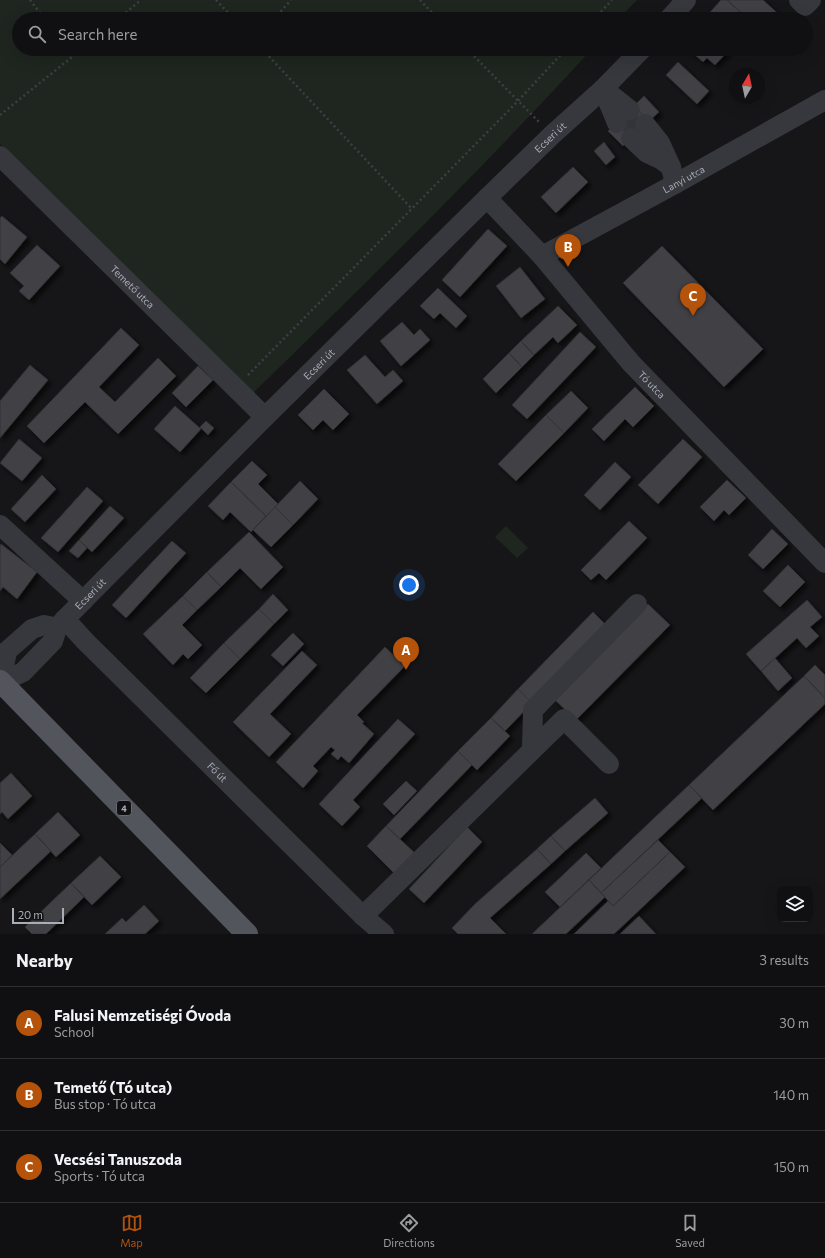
<!DOCTYPE html>
<html lang="en">
<head>
<meta charset="utf-8">
<style>
	:root { --surface:#101012; --page:#19191b; --text:#f1f3f6; --muted:#9c9d9f; --line:#303032; --accent:#b45309 }
	body { margin:0; font-family:Commissioner,sans-serif; background:var(--page); color:var(--text) }
	.controls { position:absolute; right:12px; bottom:12px; display:grid; overflow:hidden; border-radius:8px; box-shadow:0 4px 16px #0002 }
	.controls button { width:36px; height:36px; display:grid; place-items:center; padding:0; border:0; border-bottom:1px solid var(--line); background:var(--surface); color:var(--text); font:20px sans-serif }
	.compass { position:absolute; left:729px; top:68px; width:36px; height:36px; border-radius:50%; background:var(--surface); box-shadow:0 4px 16px #0002; rotate:9deg }
	.scale { position:absolute; left:12px; bottom:10px; width:52px; box-sizing:border-box; padding-left:4px; border:2px solid #a8adb8; border-top:0; font-size:11px; line-height:14px; white-space:nowrap; color:#a8adb8; -webkit-text-stroke:3px #111113; paint-order:stroke }
	.you { position:absolute; left:409px; top:585px; width:14px; height:14px; margin:-10px; border:3px solid #fff; border-radius:50%; background:#1a73e8; box-shadow:0 0 0 6px #1a73e833 }
	.badge { display:grid; place-items:center; width:26px; height:26px; border-radius:50%; background:var(--accent); color:#fff; font-size:13px; font-weight:700 }
	.pin { position:absolute; translate:-50% -33px; filter:drop-shadow(0 1px 2px #0008) }
	.pin::after { content:''; position:absolute; top:21px; width:14px; height:12px; background:inherit; clip-path:polygon(0 0,100% 0,50% 100%) }
	.list { margin:0; padding:0; list-style:none }
	h2 { display:flex; justify-content:space-between; align-items:center; height:52px; margin:0; padding:0 16px; font-size:17px }
	h2 small { font-size:13px; font-weight:400; color:var(--muted) }
	.list li { display:grid; grid-template-columns:26px 1fr auto; gap:12px; align-items:center; box-sizing:border-box; height:72px; padding:0 16px; border-top:1px solid var(--line) }
	.list b { display:block; font-size:15px; white-space:nowrap }
	.list p { margin:0; font-size:13px; white-space:nowrap; color:var(--muted) }
	.list em { font-size:13px; font-style:normal; color:var(--muted) }
	.icon { flex:none; width:22px; height:22px; fill:none; stroke:currentColor; stroke-width:2; stroke-linecap:round; stroke-linejoin:round }
	.map { position:relative; flex:none; width:825px; height:934px; overflow:hidden }
	.search { position:absolute; background:var(--surface); box-shadow:0 4px 16px #0002; left:12px; right:12px; top:12px; height:44px; display:flex; align-items:center; gap:10px; box-sizing:border-box; padding:0 14px; border-radius:22px; color:var(--muted); font-size:15px }
	.sheet { height:268px; background:var(--surface) }
	nav { display:flex; justify-content:space-around; align-items:center; box-sizing:border-box; height:56px; border-top:1px solid var(--line); background:var(--surface); font-size:11px; color:var(--muted) }
	nav a { display:grid; justify-items:center; gap:2px }
	nav .on { color:var(--accent) }
	.map>svg:first-child { display:block }
	.green { fill:#1e261f }
	.building { fill:#404145; stroke:#303034; filter:url(#shadow) }
	.lines { fill:none; stroke-linecap:round; stroke-linejoin:round }
	.minor-tunnel { stroke:#333438; stroke-width:20; stroke-dasharray:20 10; stroke-linecap:butt }
	.path { stroke:#3d3f44; stroke-width:2.5; stroke-dasharray:2 3; stroke-linecap:butt }
	.minor { stroke:#37383d; stroke-width:20 }
	.major { stroke:#53555c; stroke-width:22 }
	.labels { text-anchor:middle; dominant-baseline:central; stroke-width:3; stroke-linejoin:round; paint-order:stroke }
	.shield { fill:#111113; stroke:#7b7e86; stroke-width:1 }
	.shield-label { font-size:9px; font-weight:bold; fill:#a8adb8 }
	.street-label { font-size:10px; fill:#a8adb8; stroke:#111113 }
</style>
</head>
<body>
<div class="map">
<svg width="825" height="934" viewBox="0 0 825 934">
	<defs>
		<filter id="shadow"><feDropShadow dx="3.5" dy="3.5" stdDeviation="2" flood-color="#0009"/></filter>
	</defs>
	<rect width="100%" height="100%" fill="#161618"/>
	<!-- green -->
	<path class="green" d="M0,0H637L619,19H19V49H592C483,168 368,281 252,394L0,144Z
		M506,526L528,548L517,558L495,537Z"/>
	<!-- building -->
	<path class="building" d="M721,0H727L745,16L741,19H704Z
		M727,0H763L784,19H748Z
		M688,49H730L715,65L707,58L703,62Z
		M678,62L709,91L697,104L666,75Z
		M644,96L659,112L649,121L634,106Z
		M634,106L649,121L623,146L608,131Z
		M604,142L615,157L606,165L594,151Z
		M573,167L588,182L556,213L541,197Z
		M2,216L27,237L5,264L0,259V218Z
		M488,229L507,246L460,297L442,280Z
		M37,245L60,266L29,300L19,291L24,286L10,273Z
		M662,246L763,349L724,387L623,283Z
		M520,267L545,299L521,318L496,286Z
		M438,288L467,316L456,328L440,313L434,319L420,306Z
		M558,306L577,325L558,343L553,337L534,355L521,341Z
		M402,322L414,335L420,329L430,340L401,366L380,341Z
		M121,328L139,345L99,387L115,402L158,358L176,376L118,434L85,402L44,443L27,426Z
		M580,332L596,347L527,419L512,405Z
		M521,341L534,355L522,367L509,353Z
		M509,353L522,367L496,393L483,379Z
		M365,355L385,377L393,370L403,381L377,404L347,370Z
		M30,365L48,380L0,438V401Z
		M198,366L213,380L186,407L172,393Z
		M635,387L654,406L633,427L625,419L604,441L592,429Z
		M324,389L349,414L333,430L323,420L313,430L298,415Z
		M571,391L588,408L564,433L546,415Z
		M175,406L201,429L180,452L154,429Z
		M546,415L564,433L516,481L498,464Z
		M206,421L214,428L208,435L200,427Z
		M19,439L42,458L22,481L0,463Z
		M683,439L702,457L658,504L638,485Z
		M252,461L267,475L258,484L278,504L266,516L231,482Z
		M615,462L631,477L600,510L584,495Z
		M42,475L56,489L25,522L11,509Z
		M727,480L746,498L729,515L724,510L714,521L700,507Z
		M300,481L318,499L293,525L275,507Z
		M231,482L266,516L251,532L230,512L223,520L208,506Z
		M87,487L103,501L58,552L41,538Z
		M110,506L124,518L92,552L79,540Z
		M275,507L293,525L271,547L253,530Z
		M629,521L647,538L606,580L599,573L591,580L581,570Z
		M772,529L788,544L763,569L748,555Z
		M249,532L283,567L261,589L240,568L221,587L207,572Z
		M79,540L87,548L78,558L69,551Z
		M172,541L186,553L126,618L112,605Z
		M1,544L37,572L17,599L3,587L0,591V546Z
		M788,565L805,582L780,607L763,591Z
		M207,572L221,587L197,610L183,596Z
		M273,594L288,610L274,624L259,609Z
		M183,596L197,610L182,625L202,645L188,659L183,654L173,665L143,634Z
		M807,600L822,617L810,627L819,636L806,648L797,638L761,671L746,654Z
		M648,604L670,625L576,720L554,699Z
		M259,609L274,624L240,659L224,643Z
		M593,612L607,626L532,703L518,689Z
		M293,633L304,644L283,666L271,655Z
		M224,643L240,659L206,693L190,678Z
		M385,647L405,666L357,715L364,722L362,723L374,734L349,763L341,756L338,760L331,754L335,750L331,747L313,766L318,771L303,788L276,762Z
		M302,651L317,665L270,714L291,734L269,757L233,722Z
		M775,658L792,678L778,691L761,671Z
		M815,665L825,675V698L804,676Z
		M804,676L825,698V704L713,810L689,785Z
		M518,689L532,703L505,731L491,718Z
		M491,718L510,736L477,770L458,751Z
		M398,719L415,734L353,800L360,807L342,826L319,804Z
		M458,751L472,765L400,839L386,826Z
		M11,773L32,796L8,819L2,812L0,814V783Z
		M406,781L417,791L394,815L383,804Z
		M689,785L702,798L601,893L589,880Z
		M595,798L608,813L565,851L551,836Z
		M58,812L80,835L56,857L35,834Z
		M386,826L418,856L394,873L367,846Z
		M467,827L482,842L424,903L409,889Z
		M35,834L51,851L0,899V867Z
		M551,836L565,851L551,864L537,849Z
		M658,840L670,852L613,906L601,893Z
		M0,843L12,855L0,867Z
		M537,849L551,864L490,918L506,934H458L452,928L475,904Z
		M670,852L685,867L614,934H574L608,901L613,906Z
		M586,853L601,868L560,907L545,892Z
		M100,856L121,877L92,905L71,883Z
		M589,880L605,897L566,934H532Z
		M71,883L84,897L46,934H32L25,927Z
		M144,905L159,921L145,934H105L122,918L126,922Z
		M639,916L656,934H620Z"/>
	<g class="lines">
		<!-- minor-tunnel -->
		<path class="minor-tunnel" d="M623,116L638,131"/>
		<!-- path -->
		<path class="path" d="M30,0L45,19
			M216,0L234,19
			M420,0L438,19
			M118,19L141,0
			M274,19L291,0
			M594,19L612,0
			M70,49L75,55
			M262,49L412,209
			M467,49L540,123
			M0,115L82,49
			M248,375L518,101L566,49"/>
		<!-- minor -->
		<g class="minor">
			<path d="M799,0L805,6L811,0"/>
			<path d="M669,19L686,0"/>
			<path d="M603,89L617,123"/>
			<path d="M605,90L630,110"/>
			<path d="M645,124L660,143L671,167"/>
			<path d="M631,138L647,153L662,160L671,167L675,184"/>
			<path id="s1" d="M0,156L265,417"/>
			<path id="s2" d="M487,198L542,256L631,363L825,563"/>
			<path id="s3" d="M542,256L675,184L825,100"/>
			<path d="M0,525L83,601"/>
			<path id="s4" d="M65,619L85,641L363,916L384,934"/>
			<path d="M1,682L7,651L32,629L44,625L57,628"/>
			<path id="s5" d="M0,683L23,672L53,641L57,628L65,619L265,417L487,198L553,134L603,89L642,49"/>
			<path d="M532,748L533,710L637,604"/>
			<path d="M363,916L564,719L609,764"/>
		</g>
		<!-- major -->
		<path class="major" d="M0,681L247,934"/>
	</g>
	<g class="labels">
		<!-- shield labels -->
		<rect class="shield" x="117" y="801" width="14" height="14" rx="3"/>
		<g class="shield-label">
			<text x="124" y="808">4</text>
		</g>
		<!-- street labels -->
		<g class="street-label">
			<text stroke="none"><textPath href="#s5" startOffset="778">Ecseri út</textPath></text>
			<text stroke="none"><textPath href="#s3" startOffset="161">Lanyi utca</textPath></text>
			<text stroke="none"><textPath href="#s1" startOffset="186">Temető utca</textPath></text>
			<text stroke="none"><textPath href="#s5" startOffset="454">Ecseri út</textPath></text>
			<text stroke="none"><textPath href="#s2" startOffset="249">Tó utca</textPath></text>
			<text stroke="none"><textPath href="#s5" startOffset="130">Ecseri út</textPath></text>
			<text stroke="none"><textPath href="#s4" startOffset="216">Fő út</textPath></text>
		</g>
	</g>
</svg>
<div class="controls">
<button><svg class="icon" aria-label="layers" viewBox="0 0 24 24"><path d="M12 4l9 5-9 5-9-5zM3 14l9 5 9-5"/></svg></button>
</div>
<svg class="compass" viewBox="-18 -18 36 36"><path d="M0-13l5 13h-10z" fill="#e53935"/><path d="M0 13l5-13h-10z" fill="#9c9d9f"/></svg>
<div class="scale">20 m</div>
<div class="you"></div>
<div class="pin badge" style="left:406px;top:670px">A</div>
<div class="pin badge" style="left:568px;top:267px">B</div>
<div class="pin badge" style="left:693px;top:316px">C</div>
<div class="search"><svg class="icon" aria-label="search" viewBox="0 0 24 24"><circle cx="10" cy="10" r="6"/><path d="M15 15l6 6"/></svg>Search here</div>
</div>
<section class="sheet">
<h2>Nearby<small>3 results</small></h2>
<ul class="list">
<li><span class="badge">A</span><div><b>Falusi Nemzetiségi Óvoda</b><p>School</p></div><em>30 m</em></li>
<li><span class="badge">B</span><div><b>Temető (Tó utca)</b><p>Bus stop · Tó utca</p></div><em>140 m</em></li>
<li><span class="badge">C</span><div><b>Vecsési Tanuszoda</b><p>Sports · Tó utca</p></div><em>150 m</em></li>
</ul>
</section>
<nav>
<a class="on"><svg class="icon" aria-label="map" viewBox="0 0 24 24"><path d="M3 6l6-2 6 2 6-2v14l-6 2-6-2-6 2zM9 4v14M15 6v14"/></svg>Map</a>
<a><svg class="icon" aria-label="directions" viewBox="0 0 24 24"><path d="M12 3l9 9-9 9-9-9zM9 14v-3h6M13 9l2 2-2 2"/></svg>Directions</a>
<a><svg class="icon" aria-label="saved" viewBox="0 0 24 24"><path d="M7 4h10v16l-5-4-5 4z"/></svg>Saved</a>
</nav>
</body>
</html>
